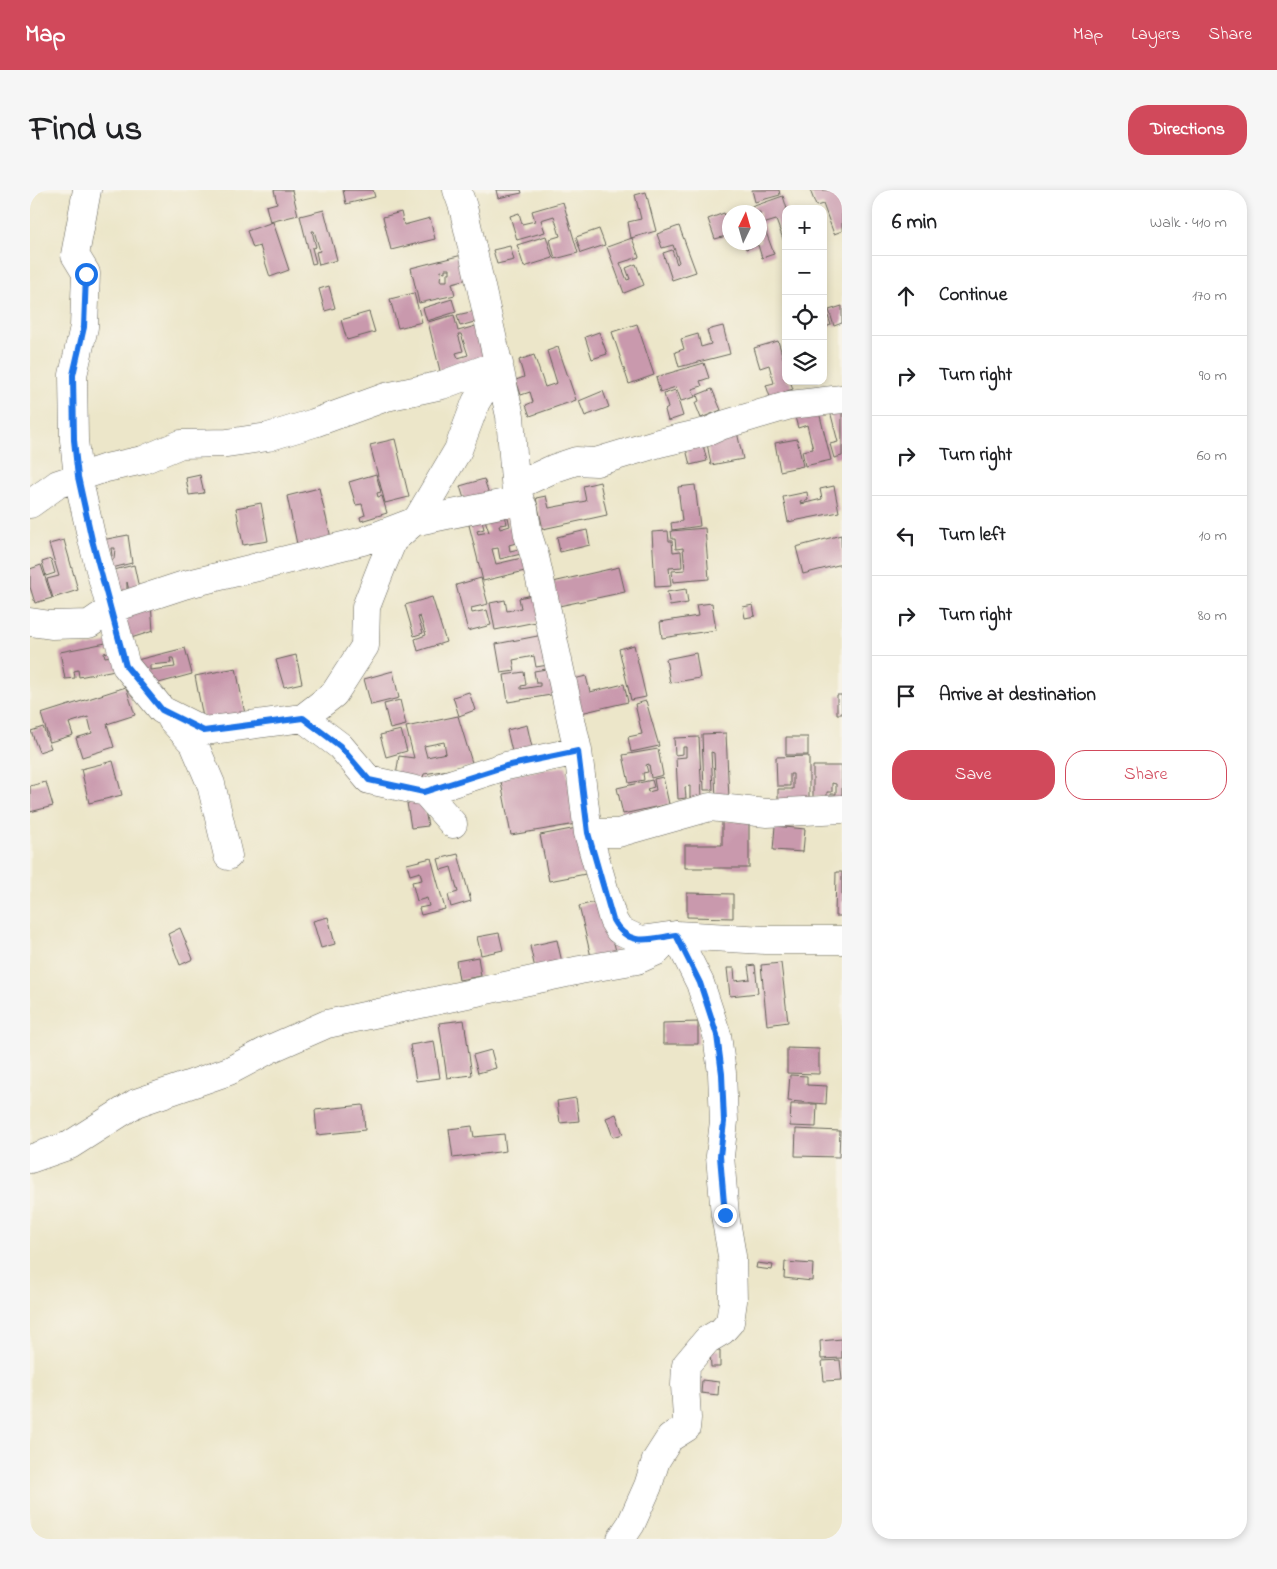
<!DOCTYPE html>
<html lang="en">
<head>
<meta charset="utf-8">
<style>
	:root { --surface:#fff; --page:#f6f6f6; --text:#202124; --muted:#757577; --line:#e0e0e0; --accent:#d1495b }
	body { margin:0; font-family:"Indie Flower",sans-serif; background:var(--page); color:var(--text) }
	.controls { position:absolute; right:15px; top:15px; display:grid; overflow:hidden; border-radius:10px; box-shadow:0 2px 8px #0003 }
	.controls button { width:45px; height:45px; display:grid; place-items:center; padding:0; border:0; border-bottom:1px solid var(--line); background:var(--surface); color:var(--text); font:25px sans-serif }
	.compass { position:absolute; left:692px; top:15px; width:45px; height:45px; border-radius:50%; background:var(--surface); box-shadow:0 2px 8px #0003; rotate:5deg }
	.stop { position:absolute; width:15px; height:15px; margin:-11px; border:4px solid #1a73e8; border-radius:50%; background:#fff }
	.stop.end { background:#1a73e8; border-color:#fff; box-shadow:0 1px 5px #0008 }
	.list { margin:0; padding:0; list-style:none }
	h2 { display:flex; justify-content:space-between; align-items:center; height:65px; margin:0; padding:0 20px; font-size:21px }
	h2 small { font-size:16px; font-weight:400; color:var(--muted) }
	.list li { display:grid; grid-template-columns:32px 1fr auto; gap:15px; align-items:center; box-sizing:border-box; height:80px; padding:0 20px; border-top:1px solid var(--line) }
	.list b { display:block; font-size:19px; white-space:nowrap }
	.list em { font-size:16px; font-style:normal; color:var(--muted) }
	.actions { display:flex; gap:10px; padding:15px 20px }
	.actions a { flex:1; padding:11px 0; border:1px solid var(--accent); border-radius:20px; text-align:center; font-size:18px; color:var(--accent) }
	.actions .main { background:var(--accent); color:#fff }
	.icon { flex:none; width:28px; height:28px; fill:none; stroke:currentColor; stroke-width:2; stroke-linecap:round; stroke-linejoin:round }
	.map { position:relative; flex:none; width:812px; height:1349px; overflow:hidden; border-radius:20px }
	header { display:flex; align-items:center; gap:30px; box-sizing:border-box; height:70px; padding:0 25px; background:var(--accent); color:#fff }
	header strong { font-size:24px }
	nav { display:flex; gap:28px; margin-inline-start:auto; font-size:18px }
	.intro { display:flex; align-items:center; justify-content:space-between; box-sizing:border-box; height:120px; padding:0 30px }
	h1 { margin:0; font-size:35px }
	.button { padding:12px 22px; border-radius:20px; background:var(--accent); color:#fff; font-size:18px; font-weight:700 }
	main { display:flex; gap:30px; padding:0 30px }
	aside { flex:1; background:var(--surface); border-radius:20px; box-shadow:0 2px 8px #0003 }
	.map>svg:first-child { display:block }
	.building { fill:#c999ad; fill-rule:evenodd }
	.lines { fill:none; stroke-linecap:round; stroke-linejoin:round }
	.minor-casing { stroke:#656359; stroke-width:29 }
	.minor { stroke:#fff; stroke-width:28 }
	.route { stroke:#1a73e8; stroke-width:6 }
</style>
</head>
<body>
<header>
<strong>Map</strong>
<nav><a>Map</a><a>Layers</a><a>Share</a></nav>
</header>
<div class="intro"><h1>Find us</h1><a class="button">Directions</a></div>
<main>
<div class="map">
<svg width="812" height="1349" viewBox="0 0 812 1349">
	<rect width="100%" height="100%" fill="#f7f3e8"/>
	<filter id="ink" filterUnits="userSpaceOnUse"><feTurbulence type="fractalNoise" baseFrequency=".02" numOctaves="2"/><feDisplacementMap in="SourceGraphic" scale="10" xChannelSelector="R" yChannelSelector="G"/><feConvolveMatrix kernelMatrix="1 2 1 2 8 2 1 2 1" color-interpolation-filters="sRGB"/></filter>
	<filter id="wash" filterUnits="userSpaceOnUse"><feTurbulence type="fractalNoise" baseFrequency=".0096" numOctaves="4" result="noise"/><feDisplacementMap in="SourceGraphic" scale="20" xChannelSelector="R" yChannelSelector="G"/><feGaussianBlur stdDeviation="1.12" result="paint"/><feColorMatrix in="noise" values="0 0 0 0 0 0 0 0 0 0 0 0 0 0 0 0 0 1.4 0 .05"/><feComposite in="paint" operator="in"/></filter>
	<g filter="url(#wash)">
		<rect width="100%" height="100%" fill="#ece6c9"/>
		<g id="blocks">
			<!-- building -->
			<path class="building" d="M244,0H262L268,25L240,32L236,16L247,13Z
				M313,0H343L345,7L316,14Z
				M466,0H491L492,3L468,8Z
				M722,0H749L750,5L725,12Z
				M780,0H806L812,17V41L804,44L793,14L786,16Z
				M616,2L626,41L601,48L598,32L611,29L605,5Z
				M753,6L757,19H756V57L746,30L733,34L744,64L732,68L728,55L716,59L714,52H730V22H707Z
				M533,12L548,63L525,69L520,49L530,46L524,26L511,30L515,42L487,50L480,26L489,23L492,34L505,31L502,21Z
				M294,20L307,70L289,75L286,62L290,61L284,41H282L286,57L282,58L286,73L282,74L270,26Z
				M371,22L374,35L400,28L405,49L361,60L353,27Z
				M694,23L700,38V45L685,49L678,29Z
				M243,32L259,80L240,87L230,56L223,58L217,41Z
				M649,36L666,82L642,90L633,63L642,60L647,74L649,72L643,55L632,58L627,44Z
				M569,39L575,55L551,63L546,47Z
				M516,46L523,68L494,77L487,55Z
				M602,48L609,67L590,73L597,90L600,89L596,78L606,74L614,95L594,103L577,57Z
				M480,56L484,70L467,74L463,60Z
				M432,65L438,89L422,93L425,105L389,113L381,78ZM415,79H420V83H417V91H410L411,81L415,82Z
				M299,96L305,118L295,121L289,99Z
				M384,103L392,132L368,138L360,109Z
				M422,109L426,122L397,131L393,118Z
				M793,111L801,135L793,138Z
				M812,116V133L804,136L799,120Z
				M445,121L448,131L430,136L427,125Z
				M339,122L345,142L317,150L311,130Z
				M424,125L428,141L449,135L459,173L411,185L398,132ZM428,144H431L438,165L428,168L426,163L433,161Z
				M607,134L624,185L599,194L582,142Z
				M693,136L700,164L649,177L645,162L654,159L651,149L668,144L671,157L681,154L677,140Z
				M569,142L577,164L562,169L555,147Z
				M748,151L756,177V191H760L763,199L740,207L736,195L744,193L739,175L730,178L724,158Z
				M528,157L546,210L500,226L496,215L503,212L500,202L491,205L486,190L494,187L489,170L504,165L515,197L527,193L517,161Z
				M674,173L679,188L670,191L672,196L662,199L665,207L651,211L646,197L630,202L626,187Z
				M682,199L691,220L671,228L665,213L669,211L667,205Z
				M645,200L653,226L638,231L635,220L638,218L634,204Z
				M573,201L579,217L555,226L549,211Z
				M812,218V266L804,268L800,254L808,252L800,221Z
				M789,222L801,270L775,276L772,261L783,259L777,235L768,238L765,227Z
				M707,242L713,269L681,275L676,248Z
				M365,249L379,307L355,313L340,255Z
				M767,249L773,276L750,281L745,253Z
				M672,251L677,271L660,275L655,255Z
				M346,284L351,302L347,303L348,307L352,306L357,323L331,331L330,327L335,325L332,314L326,315L319,292Z
				M170,285L174,303L159,305L156,288Z
				M454,289L460,307L436,315L430,296Z
				M570,292L577,325L513,339L506,308L516,306L519,318L556,311L553,296Z
				M665,295L670,336L642,340L641,333L652,331L648,297Z
				M804,296L809,322L758,332L753,307L777,302L778,310L770,311L771,314L792,309L790,299Z
				M289,298L302,352L268,359L257,306Z
				M231,313L238,351L213,355L206,318Z
				M486,321L493,351L479,355L480,361L489,359L491,364L470,369L468,358L462,359L466,374L496,367L499,380L453,391L439,335L452,331L454,339L447,341L448,344L459,342L455,330L475,325L477,334L469,335L470,339L480,336L477,323Z
				M675,338L679,389L643,392L642,381L655,380L653,358L646,359L645,349H642L641,341Z
				M557,340L560,355L530,362L527,347Z
				M638,341L639,351H642L643,362L651,361L652,377L639,378L641,396L625,397L622,342Z
				M98,345L102,373L78,379L77,370L84,369L85,358H81L82,366L75,367L72,350Z
				M811,345L812,374L773,384L766,357Z
				M34,350L48,400L23,408L17,389L29,386L19,354Z
				M21,369L25,383L16,386L12,372Z
				M11,375L22,408L5,413L0,397V379Z
				M104,375L110,403L100,405L97,392V401L92,400V404L87,409L80,381Z
				M589,377L595,402L529,416L523,392Z
				M451,388L458,414L441,418L442,423L457,420L461,435L438,441L426,395Z
				M656,399L658,413L640,416L637,402Z
				M506,404L511,431L465,440L460,413L475,410L477,421L491,418L489,408Z
				M402,407L416,452L388,461L385,449L396,445L390,426L388,427L393,443L384,446L375,415Z
				M682,413L686,440L632,448L630,432L668,426L666,415Z
				M121,414L123,441L98,449L91,422Z
				M723,415L725,426L715,428L713,417Z
				M518,444L524,474L506,477L504,466L483,470L485,481L471,483L466,454Z
				M86,451L87,460L74,463L75,467L87,465L90,479L49,487L48,480L44,481L45,488L35,489L30,462Z
				M604,455L616,507L601,510L589,459Z
				M155,458L162,484L114,497L107,470ZM140,468H143L145,477L120,480V475L141,473Z
				M666,463L670,488L640,493L636,469Z
				M266,465L272,493L254,497L246,470Z
				M206,478L215,524L175,538L165,486Z
				M523,478L527,504L478,512L474,485L494,482L496,495L491,496V499L510,496V493H506L504,481Z
				M363,481L369,508L341,515L334,489Z
				M556,486L560,502L594,494L598,512L551,523L544,489Z
				M96,497L105,525L77,534L84,557L52,567L46,548L62,543L58,527L39,533L43,545L20,552L11,524Z
				M439,502L445,520L429,526L423,507Z
				M807,505H812V524H807Z
				M370,510L376,535L360,539L354,514Z
				M616,511L629,556L601,562L598,547L612,544L605,514Z
				M428,526L443,576L394,584L392,591L366,586L369,566L384,568L376,537ZM414,552L416,563L397,567L394,556Z
				M497,535L503,562L483,566L477,540Z
				M13,537L21,558L9,562L1,541Z
				M371,540L377,561L356,567L350,545Z
				M696,543L699,609L686,610L684,563L681,562L683,600H674L672,544Z
				M669,547L672,608H660V596L655,597L656,608L648,609L646,568L656,567V557H653V564L645,565L644,548Z
				M756,547H778V565H756Z
				M628,559L633,585L621,588L619,574L616,575L618,582L613,583L614,590L599,593L593,565Z
				M779,566V610L748,611V599H763V584H760V596H747L746,567Z
				M83,571L92,605L59,613L51,579Z
				M536,576L546,634L481,645L470,587Z
				M783,576H812V609H801V604H806V594L802,593V602H797V607H783Z
				M633,587L639,614L593,624L587,598L622,590L624,597L617,599L618,602L626,600L624,589Z
				M16,592L23,616L0,622V596Z
				M393,610L398,636L381,638L377,613Z
				M692,631H719V678H655V655H692Z
				M745,636L775,639L773,662L743,660Z
				M552,637L561,683L519,691L510,645Z
				M428,664L441,711L421,717L418,705L428,702L421,677L411,680L408,669Z
				M401,668L415,719L391,725L389,718L399,716L397,708L387,711L382,692L392,690L390,682L380,685L377,674Z
				M806,682H812V726H805Z
				M657,703L703,704V728L657,727Z
				M573,710L587,765L562,771L549,716Z
				M298,727L305,754L291,758L283,731Z
				M150,738L163,769L150,775L138,744Z
				M469,743L473,760L451,765L447,747Z
				M527,750L533,777L506,783L500,756Z
				M448,767L451,786L429,790L426,771Z
				M751,773L758,832L737,835L731,775Z
				M725,775L728,803L700,806L697,778H704L705,791L720,789L718,776Z
				M434,830L442,885L417,888L409,833Z
				M668,832V854H633V833Z
				M404,851L410,888L386,891L380,855Z
				M757,858L789,859V884L757,883Z
				M461,860L466,878L448,883L443,865Z
				M760,885L777,886V895L797,896L796,914L758,911Z
				M546,908L549,931L530,933L527,911Z
				M761,914H787L786,937L760,936Z
				M333,915L335,940L287,945L285,920Z
				M586,924L593,944L583,947L576,928Z
				M442,936L444,947L474,944L476,961L423,968L419,939Z
				M766,939L810,941L809,967L765,966Z
				M755,1072L783,1074L782,1091L754,1088Z
				M727,1073L743,1075L742,1080L726,1078Z
				M812,1149V1168L791,1169L790,1151Z
				M680,1160H690V1177H681Z
				M810,1170L812,1190L794,1191L792,1171Z
				M672,1190L689,1192L688,1205L671,1203Z"/>
		</g>
	</g>
	<g filter="url(#ink)">
		<use href="#blocks" fill-opacity="0" stroke="#656359" stroke-width="1"/>
		<g class="lines">
			<defs>
				<path id="minor" d="M427,0L433,17L480,226L486,303L494,319L498,345L505,367L548,561L558,643L583,730L589,740L610,750L646,745L735,750H812
					M486,296L525,278L546,271L566,272L629,253L677,242L693,235L760,215L812,209
					M0,314L28,294L76,278L113,270L151,254L197,253L238,247L284,233L356,207L412,195L469,174L446,212L428,260L388,328L363,350L352,376L336,417L335,456L304,504L273,528L174,541L132,520L96,476L62,350L48,287L44,250L43,185L54,137L56,83L45,65L57,0
					M0,432L21,435L59,434L81,419L154,395L333,351L383,332L490,310
					M273,528L310,556L339,590L395,602L423,634
					M142,530L164,554L181,594L198,666
					M395,602L476,576L548,561
					M558,643H588L680,617L737,623L812,619
					M0,969L40,955L106,913L199,881L240,859L297,834L550,780L607,770L627,761L639,748L646,745L670,793L687,845L692,883L694,931L690,966L695,1025L702,1066L703,1111L700,1132L692,1141L677,1150L656,1175L655,1195L657,1228L656,1238L640,1248L626,1270L618,1296L601,1334L591,1349"/>
			</defs>
			<!-- minor casing -->
			<use href="#minor" class="minor-casing"/>
			<!-- minor -->
			<use href="#minor" class="minor"/>
		</g>
	</g>
	<g class="lines" filter="url(#ink)">
		<!-- route -->
		<path class="route" d="M56,84L54,137L43,185L44,250L48,287L62,350L96,476L132,520L174,541L273,528L310,556L339,590L394,602L476,576L548,561L558,643L583,730C599,758 619,749 646,745L670,793L687,845L692,884L694,932L690,966L695,1025"/>
	</g>
</svg>
<div class="controls">
<button>+</button>
<button>−</button>
<button><svg class="icon" aria-label="locate" viewBox="0 0 24 24"><circle cx="12" cy="12" r="6"/><path d="M12 2v4M12 18v4M2 12h4M18 12h4"/></svg></button>
<button><svg class="icon" aria-label="layers" viewBox="0 0 24 24"><path d="M12 4l9 5-9 5-9-5zM3 14l9 5 9-5"/></svg></button>
</div>
<svg class="compass" viewBox="-18 -18 36 36"><path d="M0-13l5 13h-10z" fill="#e53935"/><path d="M0 13l5-13h-10z" fill="#757577"/></svg>
<div class="stop" style="left:56px;top:84px"></div>
<div class="stop end" style="left:695px;top:1025px"></div>
</div>
<aside>
<h2>6 min<small>Walk · 410 m</small></h2>
<ul class="list">
<li><svg class="icon" aria-label="ahead" viewBox="0 0 24 24"><path d="M12 20V5M6 11l6-6 6 6"/></svg><div><b>Continue</b></div><em>170 m</em></li>
<li><svg class="icon" aria-label="right" viewBox="0 0 24 24"><path d="M7 20v-9h11M14 6l5 5-5 5"/></svg><div><b>Turn right</b></div><em>90 m</em></li>
<li><svg class="icon" aria-label="right" viewBox="0 0 24 24"><path d="M7 20v-9h11M14 6l5 5-5 5"/></svg><div><b>Turn right</b></div><em>60 m</em></li>
<li><svg class="icon" aria-label="left" viewBox="0 0 24 24"><path d="M17 20v-9H6M10 6l-5 5 5 5"/></svg><div><b>Turn left</b></div><em>10 m</em></li>
<li><svg class="icon" aria-label="right" viewBox="0 0 24 24"><path d="M7 20v-9h11M14 6l5 5-5 5"/></svg><div><b>Turn right</b></div><em>80 m</em></li>
<li><svg class="icon" aria-label="arrive" viewBox="0 0 24 24"><path d="M6 21V4h12l-3 4 3 4H6"/></svg><div><b>Arrive at destination</b></div></li>
</ul>
<div class="actions"><a class="main">Save</a><a>Share</a></div>
</aside>
</main>
</body>
</html>
